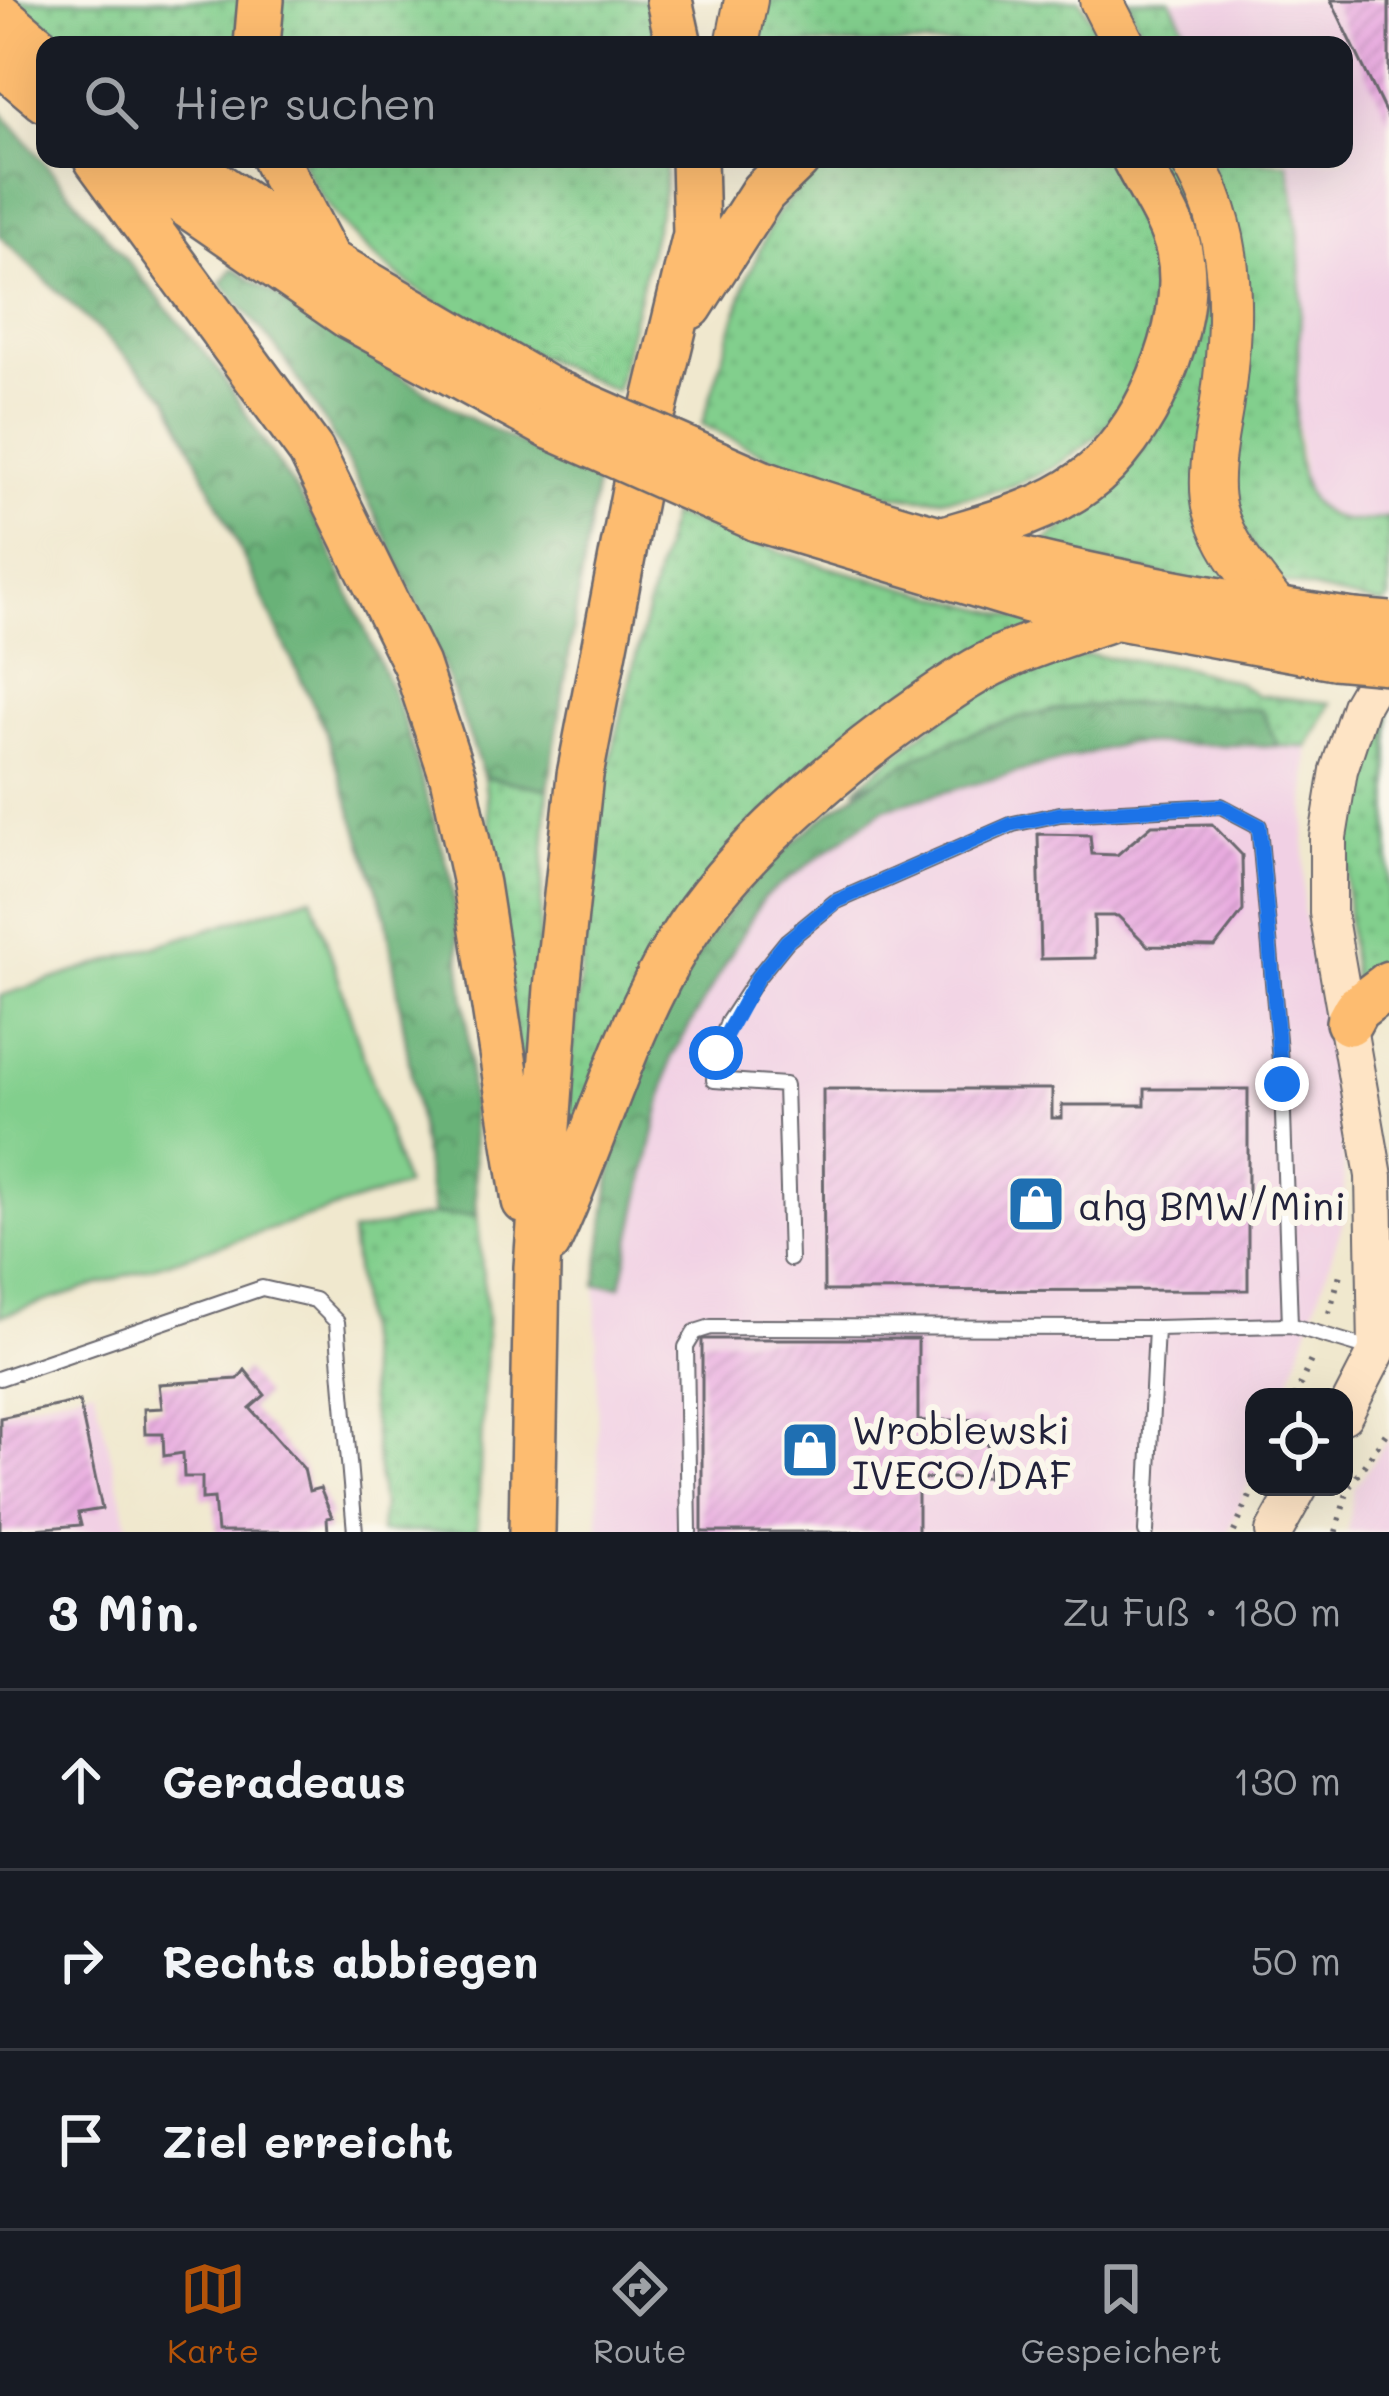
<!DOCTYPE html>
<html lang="de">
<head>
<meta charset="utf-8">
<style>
	:root { --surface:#171b24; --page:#242831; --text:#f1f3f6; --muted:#9ea1a6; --line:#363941; --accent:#b45309 }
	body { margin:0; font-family:Mali,sans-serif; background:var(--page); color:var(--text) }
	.controls { position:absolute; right:36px; bottom:36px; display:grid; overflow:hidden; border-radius:24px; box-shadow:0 12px 48px #0002 }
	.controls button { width:108px; height:108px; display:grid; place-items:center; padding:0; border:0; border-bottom:3px solid var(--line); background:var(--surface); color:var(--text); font:60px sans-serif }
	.stop { position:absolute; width:36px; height:36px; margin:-27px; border:9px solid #1a73e8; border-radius:50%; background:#fff }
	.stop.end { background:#1a73e8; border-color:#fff; box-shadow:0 3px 12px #0008 }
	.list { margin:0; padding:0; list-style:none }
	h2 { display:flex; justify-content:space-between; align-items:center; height:156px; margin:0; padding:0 48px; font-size:51px }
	h2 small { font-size:39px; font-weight:400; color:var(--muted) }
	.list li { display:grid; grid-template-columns:78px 1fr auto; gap:36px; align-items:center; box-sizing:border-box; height:180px; padding:0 48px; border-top:3px solid var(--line) }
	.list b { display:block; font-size:45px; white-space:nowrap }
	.list em { font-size:39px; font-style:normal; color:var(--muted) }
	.icon { flex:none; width:66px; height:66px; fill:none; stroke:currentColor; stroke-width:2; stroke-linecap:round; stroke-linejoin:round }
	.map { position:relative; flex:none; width:1389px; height:1532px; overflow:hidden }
	.search { position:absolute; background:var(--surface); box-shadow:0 12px 48px #0002; left:36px; right:36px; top:36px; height:132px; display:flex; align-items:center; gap:30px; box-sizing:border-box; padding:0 42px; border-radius:24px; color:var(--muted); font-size:45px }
	.sheet { height:696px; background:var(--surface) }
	nav { display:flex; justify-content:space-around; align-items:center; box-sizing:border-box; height:168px; border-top:3px solid var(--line); background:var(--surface); font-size:33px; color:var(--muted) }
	nav a { display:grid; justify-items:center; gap:6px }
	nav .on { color:var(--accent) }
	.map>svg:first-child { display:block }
	.built { fill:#f1d0e4 }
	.grass { fill:url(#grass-dots); stroke:#527864; stroke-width:3 }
	.forest { fill:url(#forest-crowns); stroke:#466a5a; stroke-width:3 }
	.pitch { fill:#82cf8d; stroke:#527864; stroke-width:3 }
	.building { fill:url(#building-hatch) }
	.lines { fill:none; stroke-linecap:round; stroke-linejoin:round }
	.service-casing { stroke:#6a676e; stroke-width:18 }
	.secondary-casing { stroke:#6a676e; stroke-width:40 }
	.primary-casing { stroke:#6a676e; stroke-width:46 }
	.trunk-casing { stroke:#6a676e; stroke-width:50 }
	.path { stroke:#6a676e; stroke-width:6; stroke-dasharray:3 9; stroke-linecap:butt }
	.service { stroke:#fff; stroke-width:14 }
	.secondary { stroke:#fee4c5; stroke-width:36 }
	.primary { stroke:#fdbc6f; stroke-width:42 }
	.trunk { stroke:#fdbc6f; stroke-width:45 }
	.trunk-bridge-casing { stroke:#6a676e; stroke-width:50; stroke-linecap:butt }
	.trunk-bridge { stroke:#fdbc6f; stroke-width:45 }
	.route { stroke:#1a73e8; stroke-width:15 }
	.labels { text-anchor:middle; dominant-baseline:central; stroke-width:12; stroke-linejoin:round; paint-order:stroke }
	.poi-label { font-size:39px; fill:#22223b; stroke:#fbf7ec; text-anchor:start }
</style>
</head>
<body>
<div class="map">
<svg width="1389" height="1532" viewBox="0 0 1389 1532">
	<defs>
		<pattern id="grass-dots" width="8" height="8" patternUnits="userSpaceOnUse" patternTransform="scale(3)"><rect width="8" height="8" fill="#82cf8d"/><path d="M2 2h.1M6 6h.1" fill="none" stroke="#70b17b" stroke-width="1.8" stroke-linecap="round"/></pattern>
		<pattern id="forest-crowns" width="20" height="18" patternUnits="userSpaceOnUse" patternTransform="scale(3)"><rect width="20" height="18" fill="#69b278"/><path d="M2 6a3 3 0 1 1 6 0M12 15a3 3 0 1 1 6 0" fill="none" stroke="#569064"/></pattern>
		<pattern id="building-hatch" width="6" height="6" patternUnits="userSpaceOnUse" patternTransform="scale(3)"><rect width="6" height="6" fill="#e9ace0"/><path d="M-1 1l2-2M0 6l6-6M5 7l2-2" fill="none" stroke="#c894c1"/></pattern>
	</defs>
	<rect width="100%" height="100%" fill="#fbf7ec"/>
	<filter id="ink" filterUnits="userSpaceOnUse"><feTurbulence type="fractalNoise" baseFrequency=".00833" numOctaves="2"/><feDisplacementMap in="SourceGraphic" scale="24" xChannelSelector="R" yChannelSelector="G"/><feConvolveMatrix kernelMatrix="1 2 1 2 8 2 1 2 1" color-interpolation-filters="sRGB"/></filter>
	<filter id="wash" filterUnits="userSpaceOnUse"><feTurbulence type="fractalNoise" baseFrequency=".004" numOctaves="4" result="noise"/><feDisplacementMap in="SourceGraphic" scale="48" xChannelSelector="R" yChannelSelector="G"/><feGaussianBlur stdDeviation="2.7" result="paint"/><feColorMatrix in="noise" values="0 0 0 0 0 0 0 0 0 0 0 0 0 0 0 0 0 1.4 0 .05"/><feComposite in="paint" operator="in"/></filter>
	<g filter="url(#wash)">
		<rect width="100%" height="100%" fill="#f0e8ce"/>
		<!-- built -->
		<path class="built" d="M1171,0H1389V517L1355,525L1315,506L1304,485L1297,412L1302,297L1284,159H1344V45H1193Z
			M1126,743L1308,747L1303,907L1342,1125L1345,1216L1285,1397H1254V1471L1228,1532H599L596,1285H621L671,1058L763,898L885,808Z
			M94,1388L130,1532H0V1410Z
			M1389,1437V1532H1347L1354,1489Z"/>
		<!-- grass -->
		<path class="grass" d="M10,0H246L239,45H60Z
			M281,0H648L662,45H274Z
			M766,0H1080L1105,45H756Z
			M1127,0H1171L1193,45H1148Z
			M300,159H666L664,191L616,391C499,339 358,282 300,159Z
			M824,159H1107C1118,172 1133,186 1141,201C1219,353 1082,505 924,498C844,495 771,459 702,424L748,276L775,216Z
			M1151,159H1166L1195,215L1211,264L1238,591L1036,549L1101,497L1136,459L1179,385Z
			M1212,159L1288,163C1297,206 1301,257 1301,301C1301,350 1283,463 1313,502C1332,526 1363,523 1389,517V599L1383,605L1276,581L1233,514Z
			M671,515L824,566L1061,629L764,817L568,1167L562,1140L601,798Z
			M1088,655L1184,667L1239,683L1257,695L1331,703L1308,747L1278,746L1260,710L1151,703L1052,710L855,789C935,722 982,677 1088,655Z
			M1389,706V965L1354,983C1343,890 1337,787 1389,706Z
			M484,777L548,789L531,1072L521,1077Z
			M433,1215H477L487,1320L477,1532H380L382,1506L351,1233Z"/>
		<!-- forest -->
		<path class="forest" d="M0,110L215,365L323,533L401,712L451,877L467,1020L477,1215H433L386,915L325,730L168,397L0,236Z
			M233,268L463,415L596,482L548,789L484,777C434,636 375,494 291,369C271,338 244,311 221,283Z
			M1151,703L1261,710L1278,746L1126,743L885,808L763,898L671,1058L621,1286L596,1285C606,1225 609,1156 629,1097C691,906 851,751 1051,711C1083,704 1118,706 1151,703Z"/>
		<!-- pitch -->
		<path class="pitch" d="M312,896L405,1186L0,1316V996Z"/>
		<g id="blocks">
			<!-- building -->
			<path class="building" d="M1331,0H1389V120Z
				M1212,824L1242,855L1243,911L1215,947L1148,946L1118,916H1094L1095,958L1041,959L1038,834L1090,835L1092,854L1117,855L1152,825Z
				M823,1089H1052V1118H1062V1105H1145V1089H1248V1290L824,1291Z
				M702,1339H918V1421L987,1419L988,1477L918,1479V1532H702Z
				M245,1370L265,1395L250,1408L304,1469L309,1491L320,1488L332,1517L327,1518L328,1532H217L214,1498L202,1499V1477H184L183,1453L164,1456L163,1434H145L144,1409L162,1408L159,1384L238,1379Z
				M79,1401L102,1509L78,1513L81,1525L0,1532V1418Z"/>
		</g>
	</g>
	<g filter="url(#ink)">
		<use href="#blocks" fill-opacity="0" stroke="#6a676e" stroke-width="3"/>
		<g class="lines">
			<defs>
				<path id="service" d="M790,1259L785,1085L714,1080L716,1053L728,1022L757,978L787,941L835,902L1013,824L1060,814L1221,806L1259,826L1282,1084L1290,1325L1156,1328L1146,1532
					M1290,1325L1377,1351
					M0,1378L262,1288L315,1300L337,1322L355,1532
					M689,1532L686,1347L695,1332L711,1327L1156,1328"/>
				<path id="secondary" d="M1344,1415L1377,1351L1374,1176L1328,913V837L1339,770L1360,706L1389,656
					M1274,1532L1299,1487"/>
				<path id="primary" d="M1101,0L1124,45
					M737,45L746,0
					M1191,159C1238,234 1233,326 1221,409C1216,439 1207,481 1215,510C1226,550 1254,579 1278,611"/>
				<path id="trunk" d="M669,0L679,45
					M0,16L45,54
					M257,45L261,0
					M0,61L45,99
					M97,159L311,451L416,665L453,777L476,884L525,1201
					M121,159L349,316L552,427
					M179,159L329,262L547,389
					M275,159L327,259
					M690,306L763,192L797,159
					M761,483C957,553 1149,593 1354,622
					M757,518L1032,601L1334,656
					M938,541C987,526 1042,513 1084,482C1144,440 1195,325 1179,251C1173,221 1149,187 1135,159
					M1349,1022L1356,1009L1389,984
					M548,1242C594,1144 622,1035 679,942C739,843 868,740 965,678C1009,650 1060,636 1108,619
					M532,1532L537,1267L557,988L580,775L637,479L696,234L694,159"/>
			</defs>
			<!-- service casing -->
			<use href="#service" class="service-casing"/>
			<!-- secondary casing -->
			<use href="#secondary" class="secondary-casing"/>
			<!-- primary casing -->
			<use href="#primary" class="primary-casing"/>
			<!-- trunk casing -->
			<use href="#trunk" class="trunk-casing"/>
			<!-- path -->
			<path class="path" d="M1329,1313L1340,1274
				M1295,1397L1314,1353
				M1234,1532L1254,1487
				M1336,1532L1348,1489L1389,1429"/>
			<!-- service -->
			<use href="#service" class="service"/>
			<!-- secondary -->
			<use href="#secondary" class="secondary"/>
			<!-- primary -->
			<use href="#primary" class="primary"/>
			<!-- trunk -->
			<use href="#trunk" class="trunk"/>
			<defs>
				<path id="trunk-bridge" d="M547,389L761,483
					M552,427L757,518
					M1354,622L1389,625
					M1334,656L1389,661"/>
			</defs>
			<!-- trunk-bridge casing -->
			<use href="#trunk-bridge" class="trunk-bridge-casing"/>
			<!-- trunk-bridge -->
			<use href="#trunk-bridge" class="trunk-bridge"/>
		</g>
	</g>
	<g class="lines" filter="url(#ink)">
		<!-- route -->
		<path class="route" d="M716,1053L757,978L787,941L835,902L1012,824L1060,814L1221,806L1259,826L1282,1084"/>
	</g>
	<!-- icons -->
	<defs>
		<symbol id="shop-square" viewBox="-11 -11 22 22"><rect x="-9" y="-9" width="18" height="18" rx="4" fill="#1f6fb2" stroke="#fbf7ec"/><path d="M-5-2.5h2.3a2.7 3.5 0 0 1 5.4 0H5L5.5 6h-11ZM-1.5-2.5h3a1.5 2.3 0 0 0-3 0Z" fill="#fff"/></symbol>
	</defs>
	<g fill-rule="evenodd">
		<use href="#shop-square" x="1003" y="1171" width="66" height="66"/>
		<use href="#shop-square" x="777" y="1417" width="66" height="66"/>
	</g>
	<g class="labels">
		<!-- poi labels -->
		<g class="poi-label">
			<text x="1078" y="1204">ahg BMW/Mini</text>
			<text x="852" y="1428">Wroblewski<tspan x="852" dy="45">IVECO/DAF</tspan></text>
		</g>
	</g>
</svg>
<div class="controls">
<button><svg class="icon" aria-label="locate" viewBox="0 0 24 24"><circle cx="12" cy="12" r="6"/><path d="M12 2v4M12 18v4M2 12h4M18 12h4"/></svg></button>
</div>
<div class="stop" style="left:716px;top:1053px"></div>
<div class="stop end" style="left:1282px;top:1084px"></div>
<div class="search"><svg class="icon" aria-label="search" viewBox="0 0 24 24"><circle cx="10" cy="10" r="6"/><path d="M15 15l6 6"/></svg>Hier suchen</div>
</div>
<section class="sheet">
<h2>3 Min.<small>Zu Fuß · 180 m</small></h2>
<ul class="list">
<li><svg class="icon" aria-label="ahead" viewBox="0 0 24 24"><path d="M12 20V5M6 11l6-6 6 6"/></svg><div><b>Geradeaus</b></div><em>130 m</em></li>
<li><svg class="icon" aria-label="right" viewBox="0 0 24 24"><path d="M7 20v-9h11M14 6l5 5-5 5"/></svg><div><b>Rechts abbiegen</b></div><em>50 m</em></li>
<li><svg class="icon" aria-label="arrive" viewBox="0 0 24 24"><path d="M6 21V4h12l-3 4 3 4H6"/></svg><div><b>Ziel erreicht</b></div></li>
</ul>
</section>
<nav>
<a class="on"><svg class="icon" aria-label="map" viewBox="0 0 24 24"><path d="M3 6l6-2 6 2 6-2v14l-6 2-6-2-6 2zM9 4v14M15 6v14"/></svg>Karte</a>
<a><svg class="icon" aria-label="directions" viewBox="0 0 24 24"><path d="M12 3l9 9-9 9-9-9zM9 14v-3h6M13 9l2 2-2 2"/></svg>Route</a>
<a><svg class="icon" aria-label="saved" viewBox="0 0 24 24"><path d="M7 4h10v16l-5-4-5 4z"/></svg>Gespeichert</a>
</nav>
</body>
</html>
